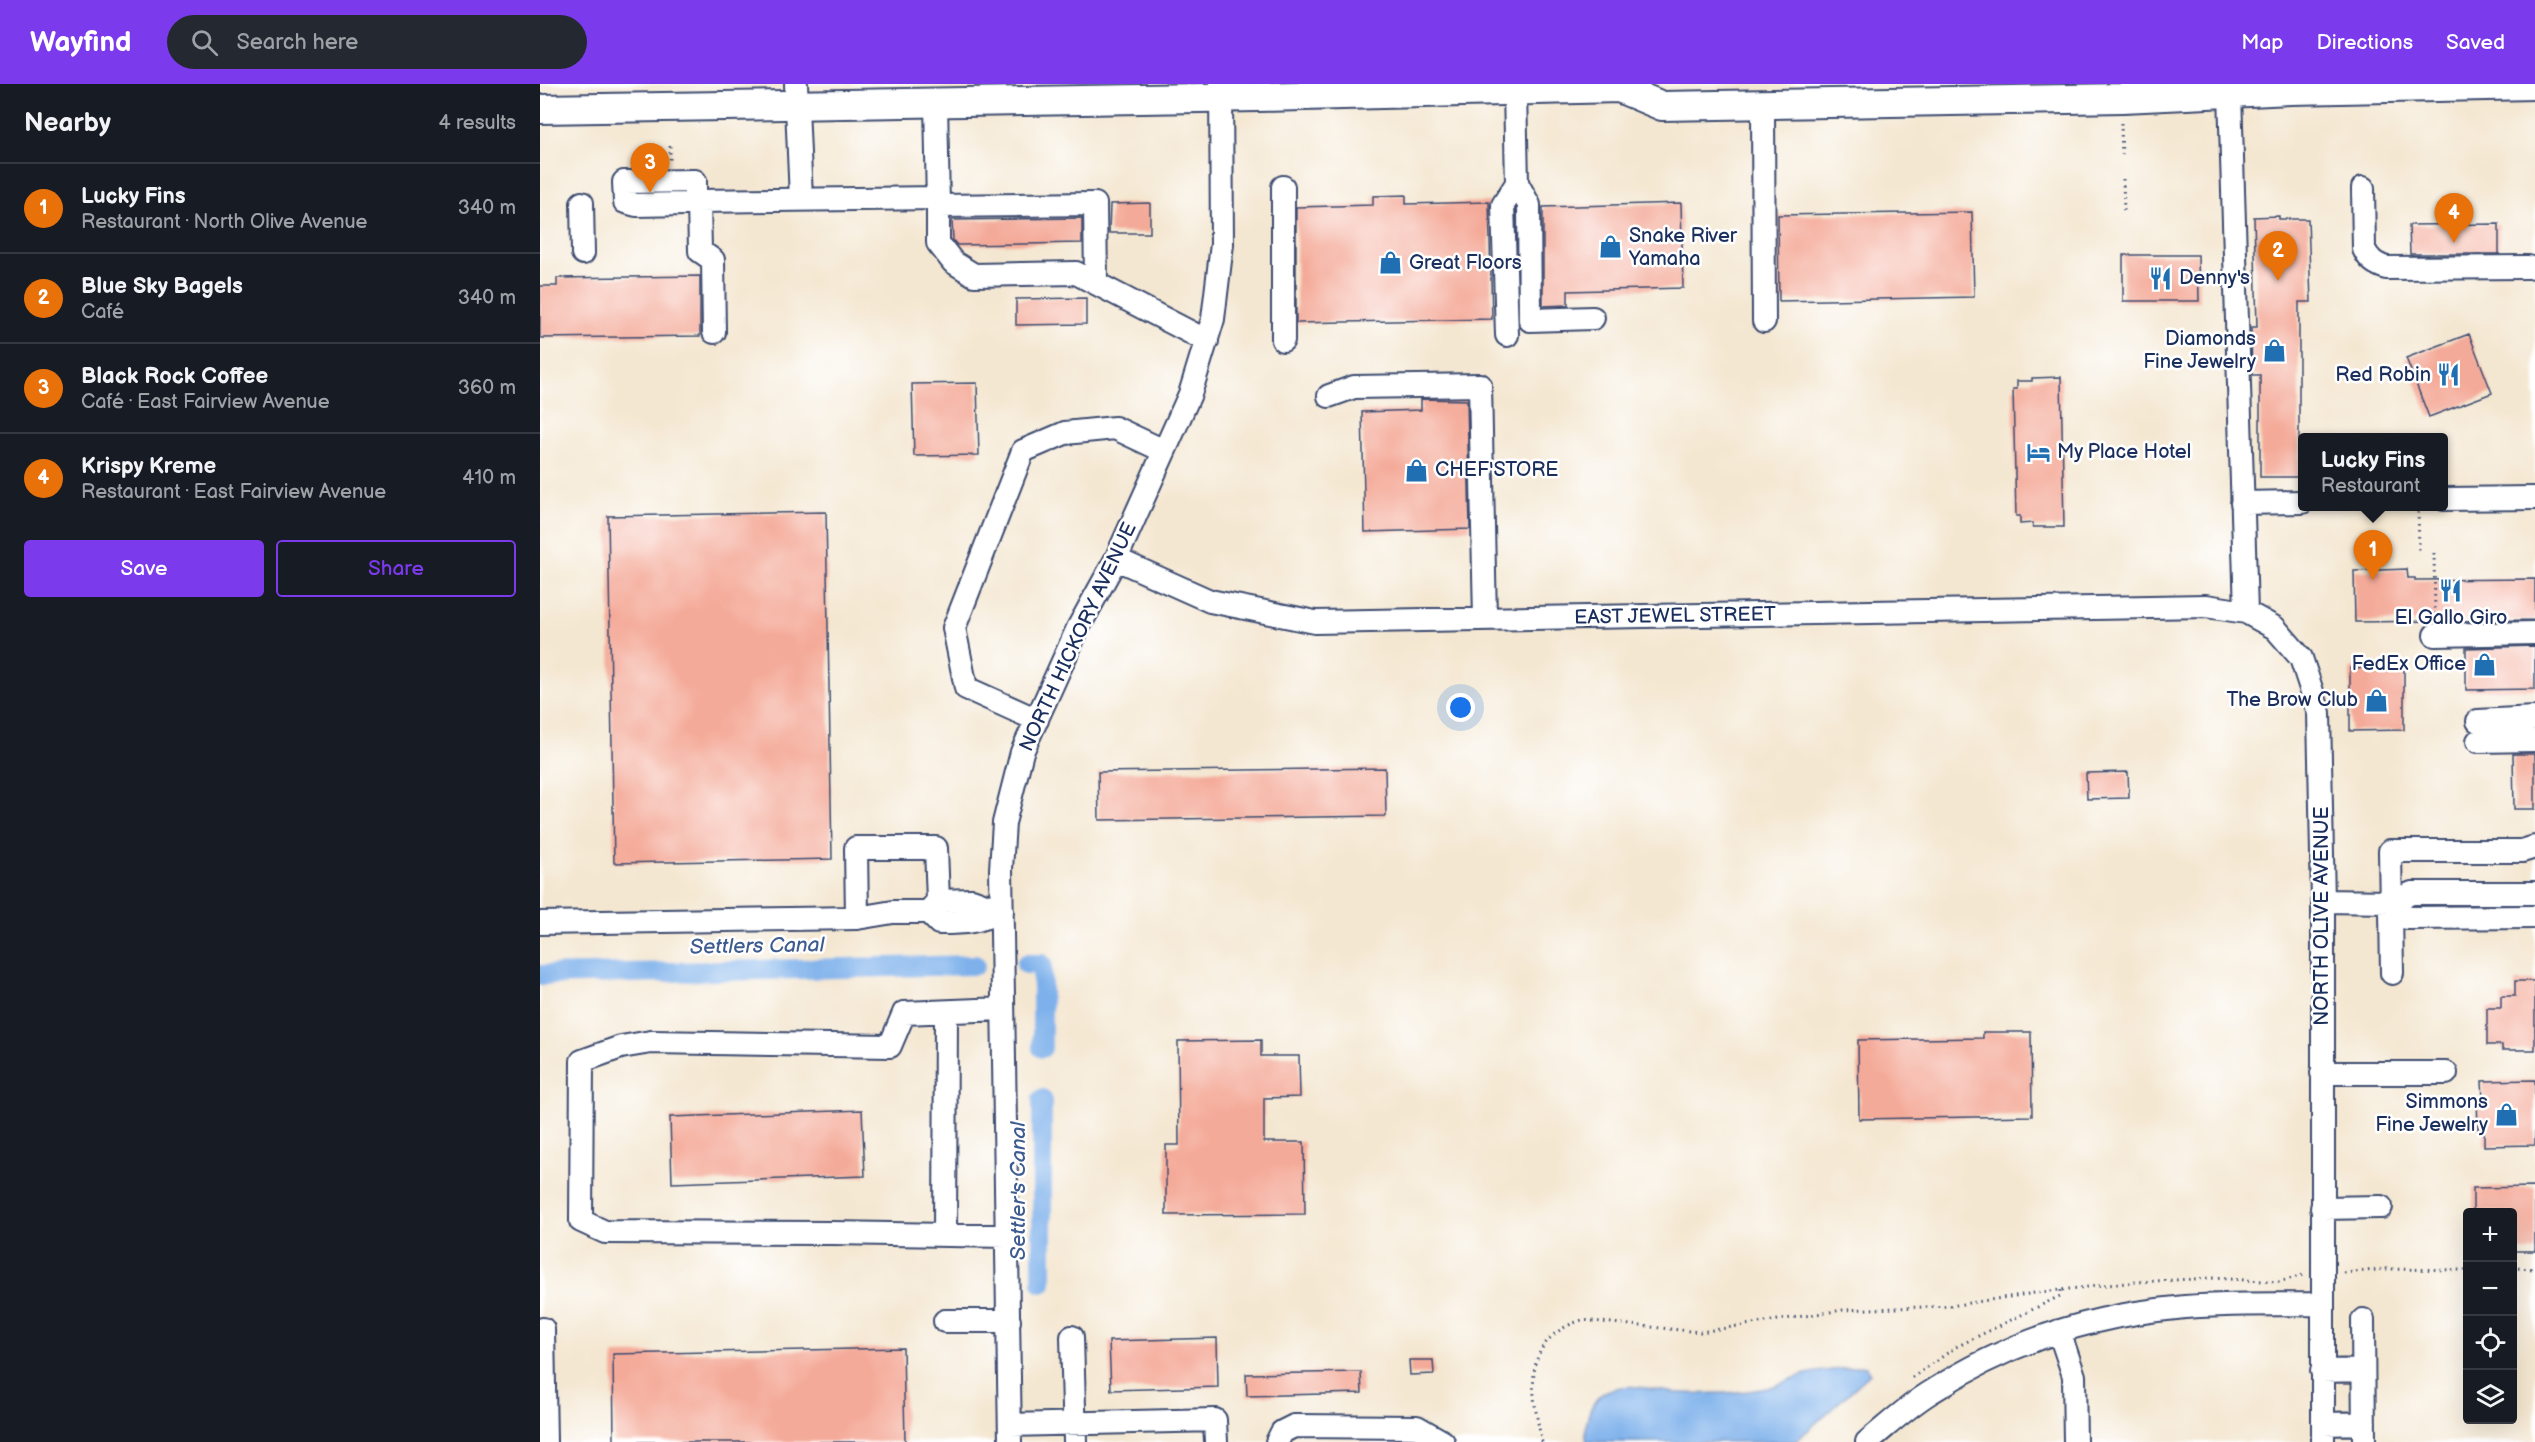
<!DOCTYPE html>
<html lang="en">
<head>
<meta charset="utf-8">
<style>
	:root { --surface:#171b24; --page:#242831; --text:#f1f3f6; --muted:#9ea1a6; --line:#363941; --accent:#7c3aed }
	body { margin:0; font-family:"Balsamiq Sans",sans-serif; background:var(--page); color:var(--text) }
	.controls { position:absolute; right:18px; bottom:18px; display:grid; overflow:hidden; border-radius:6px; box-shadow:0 6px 24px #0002 }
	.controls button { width:54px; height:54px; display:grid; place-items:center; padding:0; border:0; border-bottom:2px solid var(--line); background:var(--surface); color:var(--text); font:30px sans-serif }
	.you { position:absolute; left:921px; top:624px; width:21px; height:21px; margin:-15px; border:4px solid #fff; border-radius:50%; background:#1a73e8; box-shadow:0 0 0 9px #1a73e833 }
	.badge { display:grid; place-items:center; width:39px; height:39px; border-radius:50%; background:var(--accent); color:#fff; font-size:20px; font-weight:700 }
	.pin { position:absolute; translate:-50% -50px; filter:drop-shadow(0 2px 3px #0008) }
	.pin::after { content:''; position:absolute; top:32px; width:21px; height:18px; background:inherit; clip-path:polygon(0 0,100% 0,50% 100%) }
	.popup { position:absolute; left:1758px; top:349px; width:150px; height:78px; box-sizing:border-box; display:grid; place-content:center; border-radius:6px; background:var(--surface); filter:drop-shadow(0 2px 4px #0005); font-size:20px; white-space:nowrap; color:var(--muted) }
	.popup b { font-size:22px; color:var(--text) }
	.popup::after { content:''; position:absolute; left:50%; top:100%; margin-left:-12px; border:12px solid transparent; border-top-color:var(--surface) }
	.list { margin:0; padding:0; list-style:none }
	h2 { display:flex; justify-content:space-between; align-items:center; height:78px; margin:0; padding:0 24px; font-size:26px }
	h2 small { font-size:20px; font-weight:400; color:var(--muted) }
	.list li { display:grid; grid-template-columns:39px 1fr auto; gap:18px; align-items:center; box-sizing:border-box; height:90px; padding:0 24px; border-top:2px solid var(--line) }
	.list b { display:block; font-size:22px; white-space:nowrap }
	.list p { margin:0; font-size:20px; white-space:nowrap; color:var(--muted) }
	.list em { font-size:20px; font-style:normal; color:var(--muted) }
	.actions { display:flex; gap:12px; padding:18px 24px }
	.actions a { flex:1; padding:14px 0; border:2px solid var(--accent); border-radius:6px; text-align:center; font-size:21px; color:var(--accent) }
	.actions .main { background:var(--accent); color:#fff }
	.icon { flex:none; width:33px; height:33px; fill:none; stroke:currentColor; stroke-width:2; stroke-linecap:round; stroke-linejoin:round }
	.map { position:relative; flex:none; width:1995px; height:1358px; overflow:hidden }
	header { display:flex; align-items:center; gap:36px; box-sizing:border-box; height:84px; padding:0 30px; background:var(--accent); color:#fff }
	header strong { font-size:28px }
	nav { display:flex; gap:33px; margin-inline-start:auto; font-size:21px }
	.search { width:420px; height:54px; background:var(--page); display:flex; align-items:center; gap:15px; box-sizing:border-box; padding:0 21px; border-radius:33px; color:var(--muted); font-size:22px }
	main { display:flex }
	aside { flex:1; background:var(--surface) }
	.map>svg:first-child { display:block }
	.water { fill:#7eb1eb; stroke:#4c70a4; stroke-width:1.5 }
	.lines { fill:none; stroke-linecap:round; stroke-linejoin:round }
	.canal { stroke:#7eb1eb; stroke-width:20 }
	.building { fill:#f4aa99 }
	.minor-casing { stroke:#3c4b6f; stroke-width:26 }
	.major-casing { stroke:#3c4b6f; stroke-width:32 }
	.path { stroke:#3c4b6f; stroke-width:3; stroke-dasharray:1.5 4.5; stroke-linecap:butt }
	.minor { stroke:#fff; stroke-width:22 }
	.major { stroke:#fff; stroke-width:28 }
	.labels { text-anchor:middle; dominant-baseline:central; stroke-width:5; stroke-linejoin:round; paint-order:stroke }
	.poi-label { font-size:20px; fill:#1b2f5e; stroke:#fff; text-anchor:start }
	.street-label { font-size:20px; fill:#1b2f5e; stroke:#fff }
	.water-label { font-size:21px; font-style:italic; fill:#3e5c8f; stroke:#fff }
</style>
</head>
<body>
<header>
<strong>Wayfind</strong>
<div class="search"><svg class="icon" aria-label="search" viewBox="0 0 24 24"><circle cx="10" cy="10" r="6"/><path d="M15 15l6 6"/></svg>Search here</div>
<nav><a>Map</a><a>Directions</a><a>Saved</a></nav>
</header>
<main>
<aside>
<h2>Nearby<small>4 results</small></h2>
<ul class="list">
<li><span class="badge" style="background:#e8710a">1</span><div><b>Lucky Fins</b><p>Restaurant · North Olive Avenue</p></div><em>340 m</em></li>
<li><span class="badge" style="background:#e8710a">2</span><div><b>Blue Sky Bagels</b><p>Café</p></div><em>340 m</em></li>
<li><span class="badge" style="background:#e8710a">3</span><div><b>Black Rock Coffee</b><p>Café · East Fairview Avenue</p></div><em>360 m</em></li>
<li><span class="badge" style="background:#e8710a">4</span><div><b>Krispy Kreme</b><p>Restaurant · East Fairview Avenue</p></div><em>410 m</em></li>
</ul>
<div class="actions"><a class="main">Save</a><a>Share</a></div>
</aside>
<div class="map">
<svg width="1995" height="1358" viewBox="0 0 1995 1358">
	<rect width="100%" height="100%" fill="#fff"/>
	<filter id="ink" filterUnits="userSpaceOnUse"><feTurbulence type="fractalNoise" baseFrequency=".0167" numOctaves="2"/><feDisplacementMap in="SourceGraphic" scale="12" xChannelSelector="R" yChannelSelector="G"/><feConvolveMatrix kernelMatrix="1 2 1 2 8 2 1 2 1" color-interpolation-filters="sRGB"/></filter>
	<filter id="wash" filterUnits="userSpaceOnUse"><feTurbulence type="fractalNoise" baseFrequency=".008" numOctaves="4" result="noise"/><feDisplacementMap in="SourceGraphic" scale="24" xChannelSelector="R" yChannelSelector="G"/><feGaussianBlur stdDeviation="1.35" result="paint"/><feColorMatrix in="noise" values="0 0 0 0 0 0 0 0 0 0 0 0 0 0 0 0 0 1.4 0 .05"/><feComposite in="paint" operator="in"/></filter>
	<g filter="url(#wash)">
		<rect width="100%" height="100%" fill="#f4e7d1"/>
		<!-- water -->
		<path class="water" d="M1320,1282L1326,1283L1330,1290L1255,1358H1047C1043,1340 1050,1315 1067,1307C1090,1296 1116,1308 1140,1309C1169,1310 1203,1310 1231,1303C1243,1300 1254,1293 1266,1290C1283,1286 1302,1286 1320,1282Z"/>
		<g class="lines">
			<!-- canal -->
			<path class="canal" d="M486,880H502V964
				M0,891L435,881
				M502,1015V1199"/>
		</g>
		<g id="blocks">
			<!-- building -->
			<path class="building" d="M866,111V120L949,118L952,235L756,239V123L833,121V112Z
				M610,119V149H569L570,120Z
				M1141,119L1143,204L1028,207V221L1003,222V123Z
				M1432,128L1434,213L1239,217L1238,131Z
				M1739,132V135H1768L1771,218H1759V393H1720V291H1712L1711,243H1717L1714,133Z
				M542,134V159L417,161L413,156L412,136Z
				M1959,140V170H1870L1869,141Z
				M1583,171H1658L1659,217H1583Z
				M160,192V252L0,254V202H17V194Z
				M546,214V240L476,241V215Z
				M1929,250L1952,309L1889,333L1866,274Z
				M1521,293L1524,443H1493V439L1480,440V432H1476L1473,305H1477V297H1492V294Z
				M437,299L439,371L374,372L372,300Z
				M881,315L927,316L930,445L825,448L822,328L881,326Z
				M286,428L292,775L74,779L68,432Z
				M1867,485L1868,494H1875V496L1995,495V536L1815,538L1814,487Z
				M1995,562V605L1926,606V564Z
				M1810,584H1864V646L1810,647Z
				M1973,670H1995V725H1974Z
				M845,684L846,732L559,736L558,688Z
				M1588,688L1589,714L1547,715L1546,689Z
				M1975,897H1995V966H1962V961H1947V924H1961V912H1975Z
				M1443,948H1491L1492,1032L1319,1035L1318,956L1443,954Z
				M721,956V972H759L760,1013L724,1014V1058H764L765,1130L626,1131V1061H639L638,957Z
				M1995,996V1061L1944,1062V1045H1938L1937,1015H1943L1942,997Z
				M322,1026L325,1092L132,1099L130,1033Z
				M1995,1103V1167H1972V1128H1933V1104Z
				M677,1254L678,1303L571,1306L569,1257Z
				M363,1264L365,1358H74L73,1270Z
				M869,1276H893L894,1290L870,1291Z
				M821,1288L822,1309L707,1312L706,1290Z"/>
		</g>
	</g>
	<g filter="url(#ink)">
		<use href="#blocks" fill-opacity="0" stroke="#3c4b6f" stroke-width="1.5"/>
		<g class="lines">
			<defs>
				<path id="minor" d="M256,0L261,115
					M975,7L977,99L989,121L990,236L1053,234
					M1690,9L1706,528
					M396,18L398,122L555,120L556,198
					M1223,20L1224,237
					M743,103V256
					M1823,104L1824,165C1829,176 1835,180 1846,184L1988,183
					M42,119L43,169
					M146,120L96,121L85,118L84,98L155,97V117
					M398,122V159L413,178L434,191L536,189L667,257
					M174,248L173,176L160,167L159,117L398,114
					M967,251L963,121L977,99
					M789,312L814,303L940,301L945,535
					M1904,415L1995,414
					M1702,419L1762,418
					M576,475L670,517L775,538L1666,522L1706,528L1735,544L1761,574L1779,629L1783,817V1358
					M1895,551L1995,549
					M497,636L426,604L414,544L483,367L525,349L575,344L624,367
					M1938,637L1995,634
					M1938,657L1995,656
					M432,816L462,827C436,838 427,839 399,839L388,828L398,817Z
					M1783,817L1851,818L1872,809H1995
					M1851,818L1867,834L1995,833
					M317,834L353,828H388
					M0,839L317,834L316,764H396L398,817
					M1852,889L1850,767H1982L1995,763
					M463,925L364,929L350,962L111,958L81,963L42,977L41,1137L65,1148L292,1149L467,1152
					M1782,989H1906
					M1782,1124L1841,1123
					M405,1151L406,928
					M1823,1236L1824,1358
					M405,1237H469
					M3,1245L5,1358
					M1519,1247L1534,1292L1535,1358
					M532,1253L535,1358
					M1782,1287L1823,1286
					M1783,1340L1824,1339
					M470,1341L675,1336L676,1358
					M470,1358L461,785L464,739L482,668L538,544L576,475L650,310L673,235L682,160L681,0
					M737,1358L742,1348L754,1342L877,1343L903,1358
					M1327,1358C1348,1341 1368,1322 1391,1308C1465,1260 1549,1232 1636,1224C1684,1219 1733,1221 1782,1220"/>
				<path id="major" d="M1079,4L1122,22L1583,14L1751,6L1995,1
					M0,25L718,13L1079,4L1089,0"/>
			</defs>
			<!-- minor casing -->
			<use href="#minor" class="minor-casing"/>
			<!-- major casing -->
			<use href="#major" class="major-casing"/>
			<!-- path -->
			<path class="path" d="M1581,39L1582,75
				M130,62V78
				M1583,95L1584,128
				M1878,422L1879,469
				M1894,469L1895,531
				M1972,1184L1995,1185
				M1804,1189L1846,1185L1928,1186
				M1372,1294L1416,1263L1520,1212L1521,1206
				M1002,1358C991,1306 980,1256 1042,1236L1160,1248L1303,1226L1410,1222L1501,1208L1596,1198L1672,1194L1739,1198L1763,1191"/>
			<!-- minor -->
			<use href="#minor" class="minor"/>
			<!-- major -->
			<use href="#major" class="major"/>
		</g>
	</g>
	<!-- icons -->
	<defs>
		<symbol id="shop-bare" viewBox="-9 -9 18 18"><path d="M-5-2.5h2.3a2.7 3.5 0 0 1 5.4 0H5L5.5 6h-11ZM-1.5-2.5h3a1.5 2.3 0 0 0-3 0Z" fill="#1f6fb2" stroke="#fff" stroke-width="2.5" paint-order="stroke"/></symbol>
		<symbol id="restaurant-bare" viewBox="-9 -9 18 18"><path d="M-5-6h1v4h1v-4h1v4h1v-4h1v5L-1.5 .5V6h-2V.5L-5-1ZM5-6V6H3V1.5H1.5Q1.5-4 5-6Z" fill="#1f6fb2" stroke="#fff" stroke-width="2.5" paint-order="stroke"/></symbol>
		<symbol id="hotel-bare" viewBox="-9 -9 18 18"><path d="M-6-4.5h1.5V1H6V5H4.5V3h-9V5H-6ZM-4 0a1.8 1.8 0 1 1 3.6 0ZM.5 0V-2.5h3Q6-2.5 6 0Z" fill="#1f6fb2" stroke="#fff" stroke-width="2.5" paint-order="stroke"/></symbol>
	</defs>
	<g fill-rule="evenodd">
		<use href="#shop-bare" x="1054" y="146" width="33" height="33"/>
		<use href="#shop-bare" x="834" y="162" width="33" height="33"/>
		<use href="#restaurant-bare" x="1604" y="178" width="33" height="33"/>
		<use href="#shop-bare" x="1718" y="250" width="33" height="33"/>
		<use href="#restaurant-bare" x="1892" y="274" width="33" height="33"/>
		<use href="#hotel-bare" x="1482" y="352" width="33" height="33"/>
		<use href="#shop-bare" x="860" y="370" width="33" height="33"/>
		<use href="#restaurant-bare" x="1894" y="490" width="33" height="33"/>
		<use href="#shop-bare" x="1928" y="564" width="33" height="33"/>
		<use href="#shop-bare" x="1820" y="600" width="33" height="33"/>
		<use href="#shop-bare" x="1950" y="1014" width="33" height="33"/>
	</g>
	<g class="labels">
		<!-- poi labels -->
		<g class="poi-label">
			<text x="1089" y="152">Snake River<tspan x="1089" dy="23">Yamaha</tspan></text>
			<text x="869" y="179">Great Floors</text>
			<text x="1639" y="194">Denny's</text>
			<text x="1716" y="255" text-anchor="end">Diamonds<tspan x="1716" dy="23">Fine Jewelry</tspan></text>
			<text x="1891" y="291" text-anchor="end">Red Robin</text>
			<text x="1517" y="368">My Place Hotel</text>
			<text x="895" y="386">CHEF'STORE</text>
			<text x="1911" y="534" text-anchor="middle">El Gallo Giro</text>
			<text x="1926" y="580" text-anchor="end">FedEx Office</text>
			<text x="1818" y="616" text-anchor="end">The Brow Club</text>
			<text x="1948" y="1018" text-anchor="end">Simmons<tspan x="1948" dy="23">Fine Jewelry</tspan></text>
		</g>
		<!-- street labels -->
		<g class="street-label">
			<text transform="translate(1135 532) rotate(-1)">EAST JEWEL STREET</text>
			<text transform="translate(538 553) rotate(-65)">NORTH HICKORY AVENUE</text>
			<text transform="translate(1782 832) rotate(-90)">NORTH OLIVE AVENUE</text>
		</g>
		<!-- water labels -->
		<g class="water-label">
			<text transform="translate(217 862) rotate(-1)">Settlers Canal</text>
			<text transform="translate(478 1107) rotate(-90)">Settler's Canal</text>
		</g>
	</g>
</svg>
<div class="controls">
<button>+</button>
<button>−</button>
<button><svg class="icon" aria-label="locate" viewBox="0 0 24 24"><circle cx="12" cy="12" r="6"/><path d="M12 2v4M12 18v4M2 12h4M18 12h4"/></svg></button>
<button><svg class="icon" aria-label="layers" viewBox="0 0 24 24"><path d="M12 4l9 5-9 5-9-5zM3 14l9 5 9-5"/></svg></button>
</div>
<div class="you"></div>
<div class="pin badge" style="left:1833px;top:496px;background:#e8710a">1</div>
<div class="popup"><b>Lucky Fins</b>Restaurant</div>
<div class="pin badge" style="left:1738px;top:197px;background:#e8710a">2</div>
<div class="pin badge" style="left:110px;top:109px;background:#e8710a">3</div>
<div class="pin badge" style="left:1914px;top:159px;background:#e8710a">4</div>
</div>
</main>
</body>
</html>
